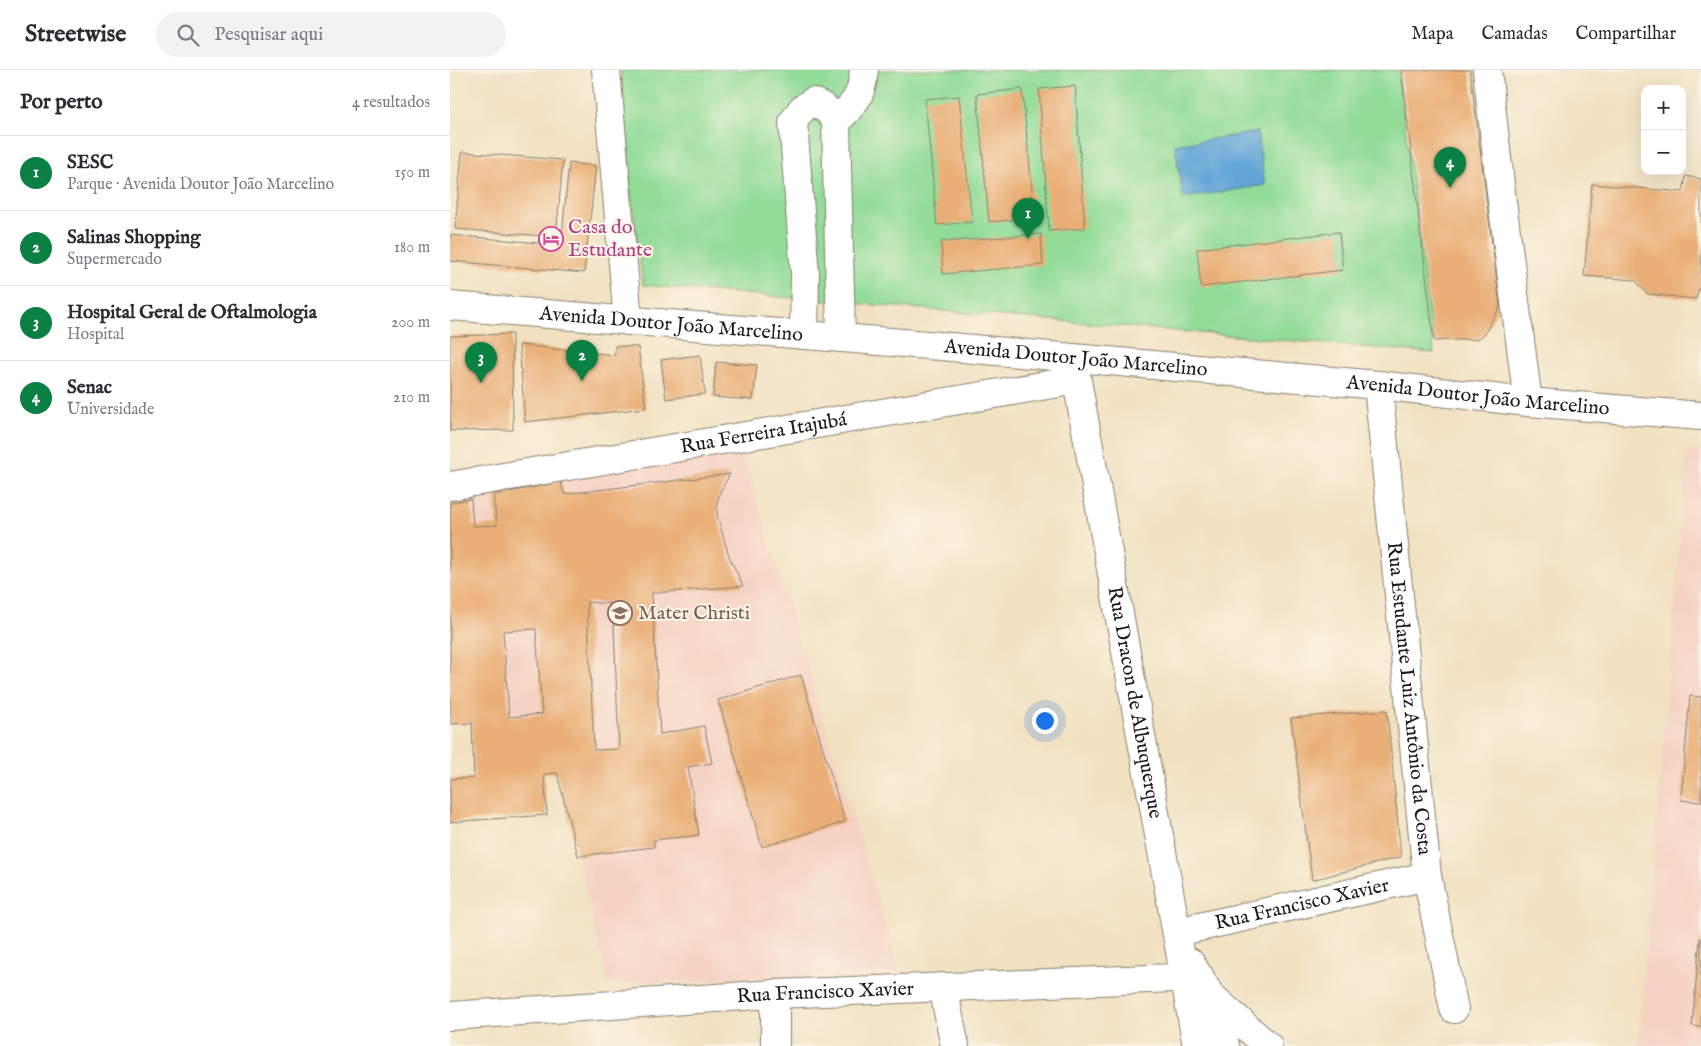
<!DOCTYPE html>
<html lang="pt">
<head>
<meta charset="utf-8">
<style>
	:root { --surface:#fff; --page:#f2f2f3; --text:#2b2b33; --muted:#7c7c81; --line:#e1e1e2; --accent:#0b8043 }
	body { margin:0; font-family:"IM FELL English",serif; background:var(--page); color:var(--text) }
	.controls { position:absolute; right:15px; top:15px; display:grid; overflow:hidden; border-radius:10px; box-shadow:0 5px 20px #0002 }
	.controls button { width:45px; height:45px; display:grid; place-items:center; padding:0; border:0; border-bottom:1px solid var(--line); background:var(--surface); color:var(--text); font:25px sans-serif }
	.you { position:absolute; left:594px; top:650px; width:18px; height:18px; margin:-12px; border:4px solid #fff; border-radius:50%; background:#1a73e8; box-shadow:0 0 0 8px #1a73e833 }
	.badge { display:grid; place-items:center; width:32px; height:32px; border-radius:50%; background:var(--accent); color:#fff; font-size:16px; font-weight:700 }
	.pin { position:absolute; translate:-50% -41px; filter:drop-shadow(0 1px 2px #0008) }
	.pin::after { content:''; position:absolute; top:26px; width:18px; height:15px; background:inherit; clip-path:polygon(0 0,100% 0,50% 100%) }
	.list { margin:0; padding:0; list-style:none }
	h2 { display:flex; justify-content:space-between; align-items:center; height:65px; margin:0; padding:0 20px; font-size:21px }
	h2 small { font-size:16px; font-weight:400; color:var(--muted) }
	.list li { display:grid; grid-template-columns:32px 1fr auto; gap:15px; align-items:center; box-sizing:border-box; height:75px; padding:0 20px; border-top:1px solid var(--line) }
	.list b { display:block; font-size:19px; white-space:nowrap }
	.list p { margin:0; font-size:16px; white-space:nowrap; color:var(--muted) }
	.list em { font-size:16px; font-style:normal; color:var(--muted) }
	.icon { flex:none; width:28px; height:28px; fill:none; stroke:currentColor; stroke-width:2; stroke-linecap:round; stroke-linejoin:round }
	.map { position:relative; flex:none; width:1251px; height:976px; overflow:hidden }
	header { display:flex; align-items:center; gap:30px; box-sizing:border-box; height:70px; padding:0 25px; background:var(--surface); border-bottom:1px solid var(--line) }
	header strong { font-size:24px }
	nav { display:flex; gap:28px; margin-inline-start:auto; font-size:18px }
	.search { width:350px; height:45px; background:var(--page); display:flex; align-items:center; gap:12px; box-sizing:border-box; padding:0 18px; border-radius:28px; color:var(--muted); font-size:19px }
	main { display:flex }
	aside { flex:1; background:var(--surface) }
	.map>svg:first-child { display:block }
	.built { fill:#f5d2c3 }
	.green { fill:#92dc98; stroke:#577c5a }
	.water { fill:#62a6d7; stroke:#3f617a }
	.building { fill:#e9af77; fill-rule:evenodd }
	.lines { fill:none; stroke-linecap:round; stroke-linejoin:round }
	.minor-casing { stroke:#867e6e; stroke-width:30 }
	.minor { stroke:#fff; stroke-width:28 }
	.labels { text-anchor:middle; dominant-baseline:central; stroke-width:4; stroke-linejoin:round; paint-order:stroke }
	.hotel-label { font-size:20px; fill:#b23c85; stroke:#fcf5e5; text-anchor:start }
	.street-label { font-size:20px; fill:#1c1c1c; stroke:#fcf5e5 }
	.education-label { font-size:20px; fill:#785e54; stroke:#fcf5e5; text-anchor:start }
</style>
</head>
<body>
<header>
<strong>Streetwise</strong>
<div class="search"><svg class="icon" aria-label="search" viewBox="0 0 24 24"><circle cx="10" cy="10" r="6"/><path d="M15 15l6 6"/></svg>Pesquisar aqui</div>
<nav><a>Mapa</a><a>Camadas</a><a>Compartilhar</a></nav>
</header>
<main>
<aside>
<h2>Por perto<small>4 resultados</small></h2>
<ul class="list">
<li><span class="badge">1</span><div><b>SESC</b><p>Parque · Avenida Doutor João Marcelino</p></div><em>150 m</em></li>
<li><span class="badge">2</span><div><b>Salinas Shopping</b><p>Supermercado</p></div><em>180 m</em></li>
<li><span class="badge">3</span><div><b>Hospital Geral de Oftalmologia</b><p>Hospital</p></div><em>200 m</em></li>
<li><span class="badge">4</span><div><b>Senac</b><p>Universidade</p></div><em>210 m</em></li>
</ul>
</aside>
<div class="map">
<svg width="1251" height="976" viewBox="0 0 1251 976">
	<rect width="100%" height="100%" fill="#fcf5e5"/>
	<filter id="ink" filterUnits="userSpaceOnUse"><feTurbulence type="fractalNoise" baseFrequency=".02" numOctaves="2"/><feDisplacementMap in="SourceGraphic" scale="10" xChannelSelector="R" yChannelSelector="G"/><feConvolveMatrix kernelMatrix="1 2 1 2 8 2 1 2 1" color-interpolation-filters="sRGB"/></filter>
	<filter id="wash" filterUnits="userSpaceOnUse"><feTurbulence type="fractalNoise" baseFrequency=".0096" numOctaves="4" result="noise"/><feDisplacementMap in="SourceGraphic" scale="20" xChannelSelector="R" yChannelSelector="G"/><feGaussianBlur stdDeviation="1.12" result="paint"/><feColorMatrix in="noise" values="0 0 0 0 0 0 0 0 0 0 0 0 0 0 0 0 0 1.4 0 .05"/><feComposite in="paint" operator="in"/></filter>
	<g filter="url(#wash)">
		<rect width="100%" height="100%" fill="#f1e1c1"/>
		<!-- built -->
		<path class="built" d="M291,379L450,902L158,914L107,703L24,709L22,654H0V433Z
			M1237,381L1251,382V976H1188Z"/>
		<!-- green -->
		<path class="green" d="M171,0H948L984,283L193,215L181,123Z"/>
		<!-- water -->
		<path class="water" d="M807,62L815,115L733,128L725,75Z"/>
		<g id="blocks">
			<!-- building -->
			<path class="building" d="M951,0H1020L1050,236L1035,263L1028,269L984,271Z
				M625,16L635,158L599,161L589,19Z
				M572,19L585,148L539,152L527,24Z
				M509,26L522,152L487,155L475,29Z
				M12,82L113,90L106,167L5,159Z
				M119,93L146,96L134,203L0,191V165L111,175Z
				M1236,106L1251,109V220L1249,219L1246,229L1197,224L1185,210L1134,206L1142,114L1233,122Z
				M889,162L893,200L751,217L747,179Z
				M591,164L593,195L493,204L491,172Z
				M62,264L63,360L0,361V266Z
				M69,275L165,285V276L188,277L196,338L75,352Z
				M250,285L255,324L216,329L211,290Z
				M266,292L307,295L303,330L263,327Z
				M280,404L271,420L267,433V445L279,486L293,516L202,523L210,664L254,656L262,693L238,697L249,765L204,770V777L128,786L107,703L94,704L97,745L0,752V709L24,708L22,653L0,654V433L21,429L23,456L47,455L43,425L111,412L114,424ZM137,532L163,534L169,679L144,680ZM86,559L92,644L59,647L53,561Z
				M351,605L395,752L312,777L268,630Z
				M1240,626L1251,627V732L1231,730Z
				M937,640L951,787L862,810L841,648Z
				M1250,868H1251V957L1242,956Z"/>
		</g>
	</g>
	<g filter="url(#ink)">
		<use href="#blocks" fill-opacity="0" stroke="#867e6e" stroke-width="1"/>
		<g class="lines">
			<defs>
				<g id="minor">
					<path d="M156,0L178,251"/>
					<path d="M1037,0L1052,131L1078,332"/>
					<path d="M386,52C404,33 412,28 414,0"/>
					<path id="s1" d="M0,236L490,276L928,315L1078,332L1251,346"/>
					<path d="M354,265L355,204L343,52L352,39L362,32C374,36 380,41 386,52L391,268"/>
					<path id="s2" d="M623,288L747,976"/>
					<path id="s3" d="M928,315L977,806L1004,939"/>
					<path id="s4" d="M0,416L627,310"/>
					<path id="s5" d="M727,862L977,806"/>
					<path d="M740,892L760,925L818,976"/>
					<path d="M493,917L505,976"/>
					<path d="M325,924V976"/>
					<path d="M760,927L771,957L775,976"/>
					<path id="s6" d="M0,946L325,924L750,907"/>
				</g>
			</defs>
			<!-- minor casing -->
			<use href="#minor" class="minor-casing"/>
			<!-- minor -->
			<use href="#minor" class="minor"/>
		</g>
	</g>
	<!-- icons -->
	<defs>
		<symbol id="hotel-ring" viewBox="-11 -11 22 22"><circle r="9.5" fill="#fcf5e5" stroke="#d1479c" stroke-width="1.5"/><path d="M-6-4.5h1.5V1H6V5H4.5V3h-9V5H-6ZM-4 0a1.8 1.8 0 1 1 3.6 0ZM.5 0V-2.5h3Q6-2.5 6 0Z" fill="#d1479c"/></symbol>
		<symbol id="university-ring" viewBox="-11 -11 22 22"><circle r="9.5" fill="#fcf5e5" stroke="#8d6e63" stroke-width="1.5"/><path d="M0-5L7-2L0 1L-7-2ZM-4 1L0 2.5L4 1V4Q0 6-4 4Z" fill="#8d6e63"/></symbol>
	</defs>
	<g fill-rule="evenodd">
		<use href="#hotel-ring" x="87" y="155" width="28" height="28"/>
		<use href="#university-ring" x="156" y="529" width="28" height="28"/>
	</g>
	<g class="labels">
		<!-- hotel labels -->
		<g class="hotel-label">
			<text x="118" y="157">Casa do<tspan x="118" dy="23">Estudante</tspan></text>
		</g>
		<!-- street labels -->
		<g class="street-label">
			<text stroke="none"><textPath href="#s1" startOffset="222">Avenida Doutor João Marcelino</textPath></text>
			<text stroke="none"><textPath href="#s1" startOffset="628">Avenida Doutor João Marcelino</textPath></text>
			<text stroke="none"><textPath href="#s1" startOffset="1032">Avenida Doutor João Marcelino</textPath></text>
			<text stroke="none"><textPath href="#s4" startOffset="318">Rua Ferreira Itajubá</textPath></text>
			<text stroke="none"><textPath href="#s3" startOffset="315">Rua Estudante Luiz Antônio da Costa</textPath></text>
			<text stroke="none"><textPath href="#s2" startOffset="350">Rua Dracon de Albuquerque</textPath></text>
			<text stroke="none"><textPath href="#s5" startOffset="128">Rua Francisco Xavier</textPath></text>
			<text stroke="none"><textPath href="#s6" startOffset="376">Rua Francisco Xavier</textPath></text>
		</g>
		<!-- education labels -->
		<g class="education-label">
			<text x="188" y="543">Mater Christi</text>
		</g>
	</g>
</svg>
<div class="controls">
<button>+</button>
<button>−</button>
</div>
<div class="you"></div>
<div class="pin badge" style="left:578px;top:169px">1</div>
<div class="pin badge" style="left:132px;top:311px">2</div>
<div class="pin badge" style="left:31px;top:313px">3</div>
<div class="pin badge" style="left:1000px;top:118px">4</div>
</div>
</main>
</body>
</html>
